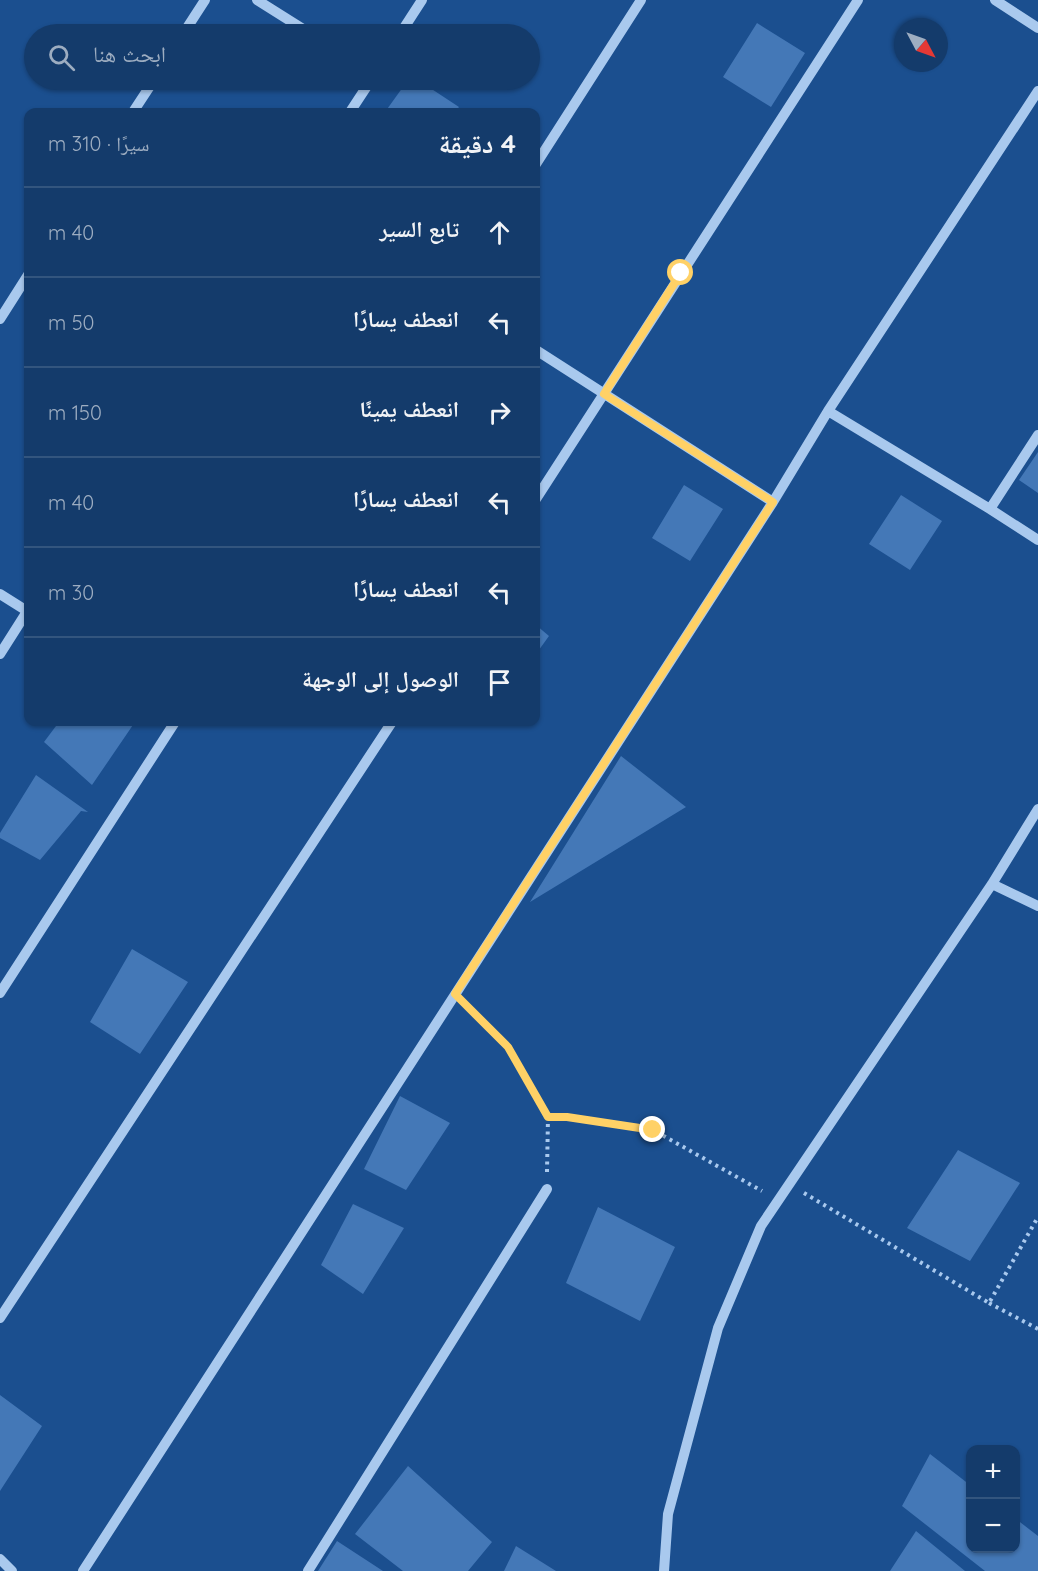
<!DOCTYPE html>
<html lang="ar">
<head>
<meta charset="utf-8">
<style>
	:root { --surface:#143b6b; --page:#214673; --text:#f1f3f6; --muted:#9dadc1; --line:#33557e }
	body { margin:0; font-family:Quicksand,"Noto Naskh Arabic",sans-serif; background:var(--page); color:var(--text); direction:rtl }
	.controls { position:absolute; right:18px; bottom:18px; display:grid; overflow:hidden; border-radius:12px; box-shadow:0 2px 4px #0004 }
	.controls button { width:54px; height:54px; display:grid; place-items:center; padding:0; border:0; border-bottom:2px solid var(--line); background:var(--surface); color:var(--text); font:30px sans-serif }
	.compass { position:absolute; left:894px; top:18px; width:54px; height:54px; border-radius:50%; background:var(--surface); box-shadow:0 2px 4px #0004; rotate:131deg }
	.stop { position:absolute; width:18px; height:18px; margin:-14px; border:4px solid #ffd166; border-radius:50%; background:#fff }
	.stop.end { background:#ffd166; border-color:#fff; box-shadow:0 2px 6px #0008 }
	.list { margin:0; padding:0; list-style:none }
	h2 { display:flex; justify-content:space-between; align-items:center; height:78px; margin:0; padding:0 24px; font-size:26px }
	h2 small { font-size:20px; font-weight:400; color:var(--muted) }
	.list li { display:grid; grid-template-columns:39px 1fr auto; gap:18px; align-items:center; box-sizing:border-box; height:90px; padding:0 24px; border-top:2px solid var(--line) }
	.list b { display:block; font-size:22px; white-space:nowrap }
	.list em { font-size:20px; font-style:normal; color:var(--muted) }
	.icon { flex:none; width:33px; height:33px; fill:none; stroke:currentColor; stroke-width:2; stroke-linecap:round; stroke-linejoin:round }
	.map { position:relative; flex:none; width:1038px; height:1571px; overflow:hidden; direction:ltr }
	.search { position:absolute; background:var(--surface); box-shadow:0 2px 4px #0004; left:24px; top:24px; width:516px; height:66px; display:flex; align-items:center; gap:15px; box-sizing:border-box; padding:0 21px; border-radius:33px; color:var(--muted); font-size:22px }
	.panel { position:absolute; background:var(--surface); box-shadow:0 2px 4px #0004; left:24px; top:108px; width:516px; height:618px; border-radius:12px; direction:rtl }
	.map>svg:first-child { display:block }
	.building { fill:#4478b7 }
	.lines { fill:none; stroke-linecap:round; stroke-linejoin:round }
	.path { stroke:#a9c9ee; stroke-width:4; stroke-dasharray:3 4.5; stroke-linecap:butt }
	.minor { stroke:#a9c9ee; stroke-width:10 }
	.route { stroke:#ffd166; stroke-width:8 }
</style>
</head>
<body>
<div class="map">
<svg width="1038" height="1571" viewBox="0 0 1038 1571">
	<rect width="100%" height="100%" fill="#1b4f8f"/>
	<!-- building -->
	<path class="building" d="M757,23L805,53L771,107L723,77Z
		M408,80H418L459,107L455,112H385Z
		M1038,452V493L1019,480Z
		M684,485L723,509L690,561L652,538Z
		M901,495L942,521L910,570L869,544Z
		M536,625L549,636L536,654Z
		M59,722H135L92,785L44,742Z
		M621,756L686,807L530,902Z
		M36,775L88,812L81,811L40,860L0,838V833Z
		M132,949L188,982L140,1054L90,1022Z
		M400,1096L450,1123L406,1190L364,1169Z
		M958,1150L1020,1183L970,1261L907,1228Z
		M353,1204L404,1228L363,1294L321,1265Z
		M598,1207L675,1247L640,1321L566,1283Z
		M0,1395L42,1426L0,1491Z
		M930,1454L970,1485V1548H1016V1519L1038,1536V1571H985L902,1506Z
		M408,1466L492,1542L468,1571H403L355,1534Z
		M916,1531L965,1571H890Z
		M337,1541L383,1571H318Z
		M516,1546L556,1571H504Z"/>
	<g class="lines">
		<!-- path -->
		<path class="path" d="M468,1007L508,1047L548,1117
			M547,1172L548,1117H567L653,1130L762,1191
			M804,1193L989,1303L1038,1217
			M989,1303L1038,1329"/>
		<!-- minor -->
		<path class="minor" d="M257,0L311,34
			M995,0L1038,28
			M183,34L205,0
			M400,34L422,0
			M133,112L154,80
			M350,112L371,80
			M536,164L641,0
			M0,319L28,275
			M536,350L773,502
			M828,411L990,509L1038,540
			M536,499L858,0
			M990,509L1038,435
			M0,594L27,611
			M0,654L28,610
			M992,884L1038,906
			M0,993L175,722
			M0,1318L392,722
			M0,1559L12,1571
			M83,1571L773,502L828,411L1038,91
			M308,1571L547,1189
			M664,1571L668,1514L718,1328L761,1226L992,884L1038,809"/>
	</g>
	<g class="lines">
		<!-- route -->
		<path class="route" d="M653,1130L567,1117H548L508,1047L455,994L773,502L604,394L681,273"/>
	</g>
</svg>
<div class="controls">
<button>+</button>
<button>−</button>
</div>
<svg class="compass" viewBox="-18 -18 36 36"><path d="M0-13l5 13h-10z" fill="#e53935"/><path d="M0 13l5-13h-10z" fill="#9dadc1"/></svg>
<div class="stop" style="left:681px;top:273px"></div>
<div class="stop end" style="left:653px;top:1130px"></div>
<div class="search"><svg class="icon" aria-label="search" viewBox="0 0 24 24"><circle cx="10" cy="10" r="6"/><path d="M15 15l6 6"/></svg>ابحث هنا</div>
<section class="panel">
<h2>4 دقيقة<small>سيرًا · 310 m</small></h2>
<ul class="list">
<li><svg class="icon" aria-label="ahead" viewBox="0 0 24 24"><path d="M12 20V5M6 11l6-6 6 6"/></svg><div><b>تابع السير</b></div><em>40 m</em></li>
<li><svg class="icon" aria-label="left" viewBox="0 0 24 24"><path d="M17 20v-9H6M10 6l-5 5 5 5"/></svg><div><b>انعطف يسارًا</b></div><em>50 m</em></li>
<li><svg class="icon" aria-label="right" viewBox="0 0 24 24"><path d="M7 20v-9h11M14 6l5 5-5 5"/></svg><div><b>انعطف يمينًا</b></div><em>150 m</em></li>
<li><svg class="icon" aria-label="left" viewBox="0 0 24 24"><path d="M17 20v-9H6M10 6l-5 5 5 5"/></svg><div><b>انعطف يسارًا</b></div><em>40 m</em></li>
<li><svg class="icon" aria-label="left" viewBox="0 0 24 24"><path d="M17 20v-9H6M10 6l-5 5 5 5"/></svg><div><b>انعطف يسارًا</b></div><em>30 m</em></li>
<li><svg class="icon" aria-label="arrive" viewBox="0 0 24 24"><path d="M6 21V4h12l-3 4 3 4H6"/></svg><div><b>الوصول إلى الوجهة</b></div></li>
</ul>
</section>
</div>
</body>
</html>
